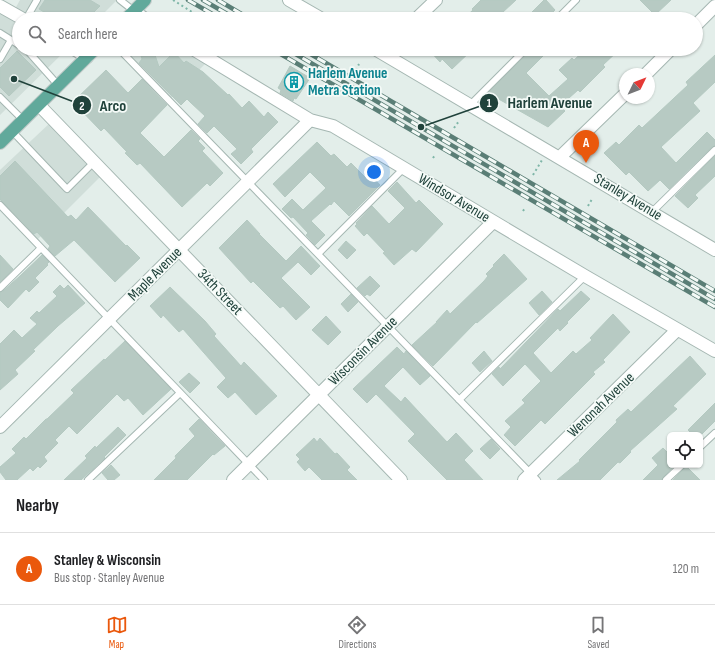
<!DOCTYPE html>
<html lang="en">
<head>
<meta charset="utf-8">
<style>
	:root { --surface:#fff; --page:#f6f6f6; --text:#202124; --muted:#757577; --line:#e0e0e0; --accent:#ea580c }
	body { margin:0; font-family:"Sofia Sans Condensed",sans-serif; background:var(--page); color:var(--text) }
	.controls { position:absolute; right:12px; bottom:12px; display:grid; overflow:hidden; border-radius:6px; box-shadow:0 1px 3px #0004 }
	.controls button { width:36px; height:36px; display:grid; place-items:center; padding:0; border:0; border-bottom:1px solid var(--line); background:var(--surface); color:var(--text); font:20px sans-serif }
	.compass { position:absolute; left:619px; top:68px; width:36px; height:36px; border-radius:50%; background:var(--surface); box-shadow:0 1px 3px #0004; rotate:47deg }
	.you { position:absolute; left:374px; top:172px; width:14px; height:14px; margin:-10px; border:3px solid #fff; border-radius:50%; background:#1a73e8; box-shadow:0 0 0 6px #1a73e833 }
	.badge { display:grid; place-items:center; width:26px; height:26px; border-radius:50%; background:var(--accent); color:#fff; font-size:13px; font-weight:700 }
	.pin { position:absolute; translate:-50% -33px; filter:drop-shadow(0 1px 2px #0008) }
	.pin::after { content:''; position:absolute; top:21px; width:14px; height:12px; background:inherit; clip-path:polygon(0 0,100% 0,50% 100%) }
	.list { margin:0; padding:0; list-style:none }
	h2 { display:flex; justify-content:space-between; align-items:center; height:52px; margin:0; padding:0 16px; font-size:17px }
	h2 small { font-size:13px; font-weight:400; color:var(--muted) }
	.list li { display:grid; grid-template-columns:26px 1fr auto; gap:12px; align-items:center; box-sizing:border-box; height:72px; padding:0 16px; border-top:1px solid var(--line) }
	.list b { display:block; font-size:15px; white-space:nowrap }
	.list p { margin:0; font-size:13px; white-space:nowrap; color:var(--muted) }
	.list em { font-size:13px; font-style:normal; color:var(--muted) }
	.icon { flex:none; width:22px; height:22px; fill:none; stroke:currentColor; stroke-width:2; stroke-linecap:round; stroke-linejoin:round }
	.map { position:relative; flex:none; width:715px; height:480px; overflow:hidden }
	.search { position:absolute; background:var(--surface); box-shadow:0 1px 3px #0004; left:12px; right:12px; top:12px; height:44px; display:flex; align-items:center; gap:10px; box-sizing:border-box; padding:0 14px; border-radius:22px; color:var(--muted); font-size:15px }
	.sheet { height:124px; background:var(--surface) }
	nav { display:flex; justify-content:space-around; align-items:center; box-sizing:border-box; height:56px; border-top:1px solid var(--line); background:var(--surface); font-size:11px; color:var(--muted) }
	nav a { display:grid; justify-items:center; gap:2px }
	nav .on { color:var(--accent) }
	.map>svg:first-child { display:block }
	.built { fill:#d0ded9 }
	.building { fill:#b7cac3; stroke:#b4c9c1 }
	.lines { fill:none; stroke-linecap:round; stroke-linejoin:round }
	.service-casing { stroke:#a5b7b2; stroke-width:8 }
	.minor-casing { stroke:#a5b7b2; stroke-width:14 }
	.primary-casing { stroke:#c1cac8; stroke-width:14 }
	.path { stroke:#7fb6a8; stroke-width:2; stroke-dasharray:2 3; stroke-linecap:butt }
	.service { stroke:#fff; stroke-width:6 }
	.minor { stroke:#fff; stroke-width:12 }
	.primary { stroke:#61a99b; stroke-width:12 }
	.rail-casing { stroke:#5a7e76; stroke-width:4.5 }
	.rail { stroke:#f4faf7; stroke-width:3; stroke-dasharray:9; stroke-linecap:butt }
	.labels { text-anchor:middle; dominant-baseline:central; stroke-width:3.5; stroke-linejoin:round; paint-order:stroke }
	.culture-label { font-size:15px; font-weight:bold; fill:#0d838f; stroke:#f4faf7; text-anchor:start }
	.street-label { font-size:15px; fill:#20423b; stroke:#f4faf7 }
	.leader { fill:none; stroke:#20423b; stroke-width:1.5 }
	.callout-dot { fill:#20423b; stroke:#f4faf7; stroke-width:1.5 }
	.mark-label { font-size:12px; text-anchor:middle; font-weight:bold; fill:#fff }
	.callout-label { font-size:16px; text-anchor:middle; font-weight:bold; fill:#20423b; stroke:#f4faf7; stroke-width:3.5; stroke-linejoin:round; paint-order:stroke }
</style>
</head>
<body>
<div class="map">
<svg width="715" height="480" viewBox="0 0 715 480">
	<rect width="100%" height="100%" fill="#e3eeea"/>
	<!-- built -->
	<path class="built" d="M20,0H117L98,19H19V49H67L0,115V1L15,9Z
		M123,49H190L209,60L170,99Z
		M51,122L103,174L37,240L0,203V170Z"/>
	<!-- building -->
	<path class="building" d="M45,0H90L100,6L87,19H56L39,9Z
		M481,0H516L502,13L508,19H463L473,10L472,9Z
		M544,0H546L555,10L546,19H525Z
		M640,0H671L655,15Z
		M139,49H153L159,67L174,52L184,63L186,61L203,72L228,95L229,94L242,108L249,101L264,117L268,112L278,122L251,149L253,152L241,164L231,154L237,149L214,126L207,133L198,124L205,116L190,102L187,99L181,105L139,63L142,59Z
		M428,49H473L452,69L442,59L440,62Z
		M505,49H520L512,56Z
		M530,49H550L526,73L549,96L568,79L559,70L572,58L574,60L586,49H620L603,65L605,67L580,92L578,90L560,106L565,111L548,127L488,93L529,52Z
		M17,51L36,70L9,96L0,87V68Z
		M715,55V82L693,103L700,111L661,147L676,163L707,132L715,140V146L712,147L669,189L660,180L648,191L629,172L626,175L604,153L616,142L619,145L639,125L642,128L688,85L686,82Z
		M290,66L310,78L296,99L294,98L293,101L280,93L281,90L278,88Z
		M106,70L128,93L142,79L167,105L140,133L164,157L191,130L200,139L198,141L205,148L202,151L223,173L210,186L207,183L182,207L140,163L137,165L125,153L127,152L104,128L101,131L73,102Z
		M317,142L331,156L334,154L347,167L351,163L366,178L370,174L380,185L349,216L334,201L331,205L330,204L311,221L325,235L315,245L306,235L308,233L293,217L291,218L282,209L292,199L303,210L326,188L310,172L285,197L273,184Z
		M715,156V176L695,195L698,198L688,208L675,196Z
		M15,161L68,217L71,215L76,220L88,207L126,246L127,245L140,258L115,282L74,240L55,256L48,249L50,246L37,232L34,234L0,199V176Z
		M397,182L416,203L419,200L443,224L416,252L412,249L394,265L383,253L385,252L367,233L364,236L355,226L357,224L356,223L372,206L389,224L405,208L388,191Z
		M247,220L260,234H259L286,261L301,246L320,266L311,275L298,262L281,278L310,307L296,320L283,306L280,308L253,281L251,283L219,248Z
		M346,241L356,250L347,259L338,250Z
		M504,254L527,279L477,323L476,322L433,366L412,345L437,322H436L447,310L450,314L484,281L488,276L486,274L494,266L493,265Z
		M0,255L13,269L0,282Z
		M42,255L49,262L47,264L48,265L35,278L39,282L29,292L26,289L8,308L0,300V292L3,291L20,276Z
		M370,276L380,286L370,296L367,294L365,296L357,288Z
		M60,285L64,289L68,285L85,303L58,326L33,350L35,351L15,370L18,374L0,390V344L14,330L22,338L37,324L30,318L37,311L39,313L57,296L53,292Z
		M170,287L205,321L216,334L214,336L241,366L244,362L277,396L256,415L235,392L228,398L217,387L226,378L183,329L179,332L163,315L161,318L150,306Z
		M542,291L552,302L539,315L529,303Z
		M581,291L590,299L567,322L568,323L560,331L558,328L533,353L551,373L573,351L576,354L592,340L590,338L613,314L630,332L603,360L605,362L593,372L595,374L545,424L541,420L515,446L504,435L511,427L505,421L525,403L522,400L541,381L525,364L503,386L492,374L499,367L500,369L558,309L560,311Z
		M351,294L358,302L348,312L341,304Z
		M326,316L341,332L328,345L312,330Z
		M125,341L171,389L143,415L128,398L124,401L117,394L77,434L69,426L55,440L58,443L44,457L47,461L40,468L38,466L33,471L30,468L17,480H6L0,472V467L16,453L12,449L24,437L26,439L46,419H47L74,393L71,390L104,359L105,360Z
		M397,347L404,354L406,351L430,376L420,385L403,367L384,386L401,402L405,397L447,442L456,433L473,451L464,460L483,480H447L408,441L415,434L376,394L367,403L353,389Z
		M484,351L492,361L480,372L472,363Z
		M690,356L706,374L673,406L677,409L630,451L631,452L620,463L618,462L600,480H557L580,461L579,460L617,422L616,420L628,409L631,412Z
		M189,373L200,383L190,393L179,382Z
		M715,403V421L701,435H693L688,430Z
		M199,419L225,446L214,455L213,454L187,480H154L176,458L175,456L195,436L189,429Z
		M118,427L126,435L104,457L105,458L81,480H64L87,458L85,456L95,446L96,448Z
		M314,438L317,442L320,438L335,454L337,453L350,467L347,470L357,480H322L309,467L305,471L297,462L300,459L296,455Z
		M491,439L500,449L490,459L480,449Z
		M663,448L670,455V465H675L663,477L662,480H643L658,465L652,458Z
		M111,465L120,475L114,480H108L102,473Z
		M686,466L700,480H673L685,468Z"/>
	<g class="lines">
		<defs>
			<path id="service" d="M120,0L134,11
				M26,19L37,0
				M557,19L576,0
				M0,33L19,45
				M26,49L58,85
				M119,49L537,480
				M0,59L11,40
				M0,97L23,120
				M470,105L526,49
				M12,131L67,189L94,162
				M0,205L264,480
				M652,212L715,150
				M318,254L404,168
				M0,288L41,248
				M459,400L585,276
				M700,447L715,433
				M88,480L180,393
				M666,480L682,465"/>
			<path id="minor" d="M289,0L322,19
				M0,6L23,19
				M134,11L145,19
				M416,19L436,0
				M696,25L715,6
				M74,49L87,57
				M193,49L310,120L333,126L585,276L715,351
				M375,49L715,250
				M646,74L671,49
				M39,105L401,480
				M560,157L625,94
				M0,427L310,120
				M233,480L493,222
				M524,480L677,330"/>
			<path id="primary" d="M126,19L145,0
				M0,143L95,49"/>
		</defs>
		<!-- service casing -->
		<use href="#service" class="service-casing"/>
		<!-- minor casing -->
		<use href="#minor" class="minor-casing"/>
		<!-- primary casing -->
		<use href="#primary" class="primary-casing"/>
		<!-- path -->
		<path class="path" d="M173,0L203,19
			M356,70L359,64
			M328,96L329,93
			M454,128L459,121
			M433,158L435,155
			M533,175L542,160
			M588,206L592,199
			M523,211L525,208"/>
		<!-- service -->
		<use href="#service" class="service"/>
		<!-- minor -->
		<use href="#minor" class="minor"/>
		<!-- primary -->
		<use href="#primary" class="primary"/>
		<defs>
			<path id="rail" d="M188,0L221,19
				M203,0L236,19
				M218,0L250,19
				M272,49L715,307
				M287,49L715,299
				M302,49L715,291"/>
		</defs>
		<!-- rail casing -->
		<use href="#rail" class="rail-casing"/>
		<!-- rail -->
		<use href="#rail" class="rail"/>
	</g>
	<!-- icons -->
	<defs>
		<symbol id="building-ring" viewBox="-11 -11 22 22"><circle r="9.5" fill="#f4faf7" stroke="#0f9aa8" stroke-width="1.5"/><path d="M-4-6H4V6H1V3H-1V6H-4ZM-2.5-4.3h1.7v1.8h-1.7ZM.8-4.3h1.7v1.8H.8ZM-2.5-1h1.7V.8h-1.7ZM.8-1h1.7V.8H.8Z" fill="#0f9aa8"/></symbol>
	</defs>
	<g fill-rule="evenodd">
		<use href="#building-ring" x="283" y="71" width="22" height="22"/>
	</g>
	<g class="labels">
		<!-- culture labels -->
		<g class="culture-label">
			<text x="308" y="73">Harlem Avenue<tspan x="308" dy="17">Metra Station</tspan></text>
		</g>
		<!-- street labels -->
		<g class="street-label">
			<text transform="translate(628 197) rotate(31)">Stanley Avenue</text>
			<text transform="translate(454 198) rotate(31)">Windsor Avenue</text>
			<text transform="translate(155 274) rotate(-45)">Maple Avenue</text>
			<text transform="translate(220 292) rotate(46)">34th Street</text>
			<text transform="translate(363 351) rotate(-45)">Wisconsin Avenue</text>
			<text transform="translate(601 405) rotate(-44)">Wenonah Avenue</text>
		</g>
	</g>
	<!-- callouts -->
	<path class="leader" d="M421 127L489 103M14 79L82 105"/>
	<g class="callout-dot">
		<circle cx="421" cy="127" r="4"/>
		<circle cx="14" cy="79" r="4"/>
		<circle cx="489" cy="103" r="10"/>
		<circle cx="82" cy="105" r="10"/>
	</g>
	<g class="mark-label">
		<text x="489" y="107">1</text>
		<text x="82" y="110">2</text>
	</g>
	<g class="callout-label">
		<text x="550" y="108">Harlem Avenue</text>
		<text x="113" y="111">Arco</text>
	</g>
</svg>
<div class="controls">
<button><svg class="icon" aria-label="locate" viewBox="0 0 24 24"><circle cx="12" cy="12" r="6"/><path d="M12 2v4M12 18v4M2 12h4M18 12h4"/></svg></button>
</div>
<svg class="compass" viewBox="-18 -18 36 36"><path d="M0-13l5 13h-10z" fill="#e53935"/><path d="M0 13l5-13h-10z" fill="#757577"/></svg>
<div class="you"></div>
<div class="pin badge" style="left:586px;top:163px">A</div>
<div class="search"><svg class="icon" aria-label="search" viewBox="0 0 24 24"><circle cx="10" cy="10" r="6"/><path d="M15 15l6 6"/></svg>Search here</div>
</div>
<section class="sheet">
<h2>Nearby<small></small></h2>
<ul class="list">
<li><span class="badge">A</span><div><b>Stanley &amp; Wisconsin</b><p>Bus stop · Stanley Avenue</p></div><em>120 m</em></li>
</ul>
</section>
<nav>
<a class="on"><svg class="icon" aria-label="map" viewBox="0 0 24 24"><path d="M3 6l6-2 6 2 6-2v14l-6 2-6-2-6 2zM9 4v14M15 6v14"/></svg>Map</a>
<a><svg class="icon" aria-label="directions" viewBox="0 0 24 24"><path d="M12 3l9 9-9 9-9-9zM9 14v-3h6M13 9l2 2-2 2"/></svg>Directions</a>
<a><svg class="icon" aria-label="saved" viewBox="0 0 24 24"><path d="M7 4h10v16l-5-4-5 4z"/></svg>Saved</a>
</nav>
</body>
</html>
